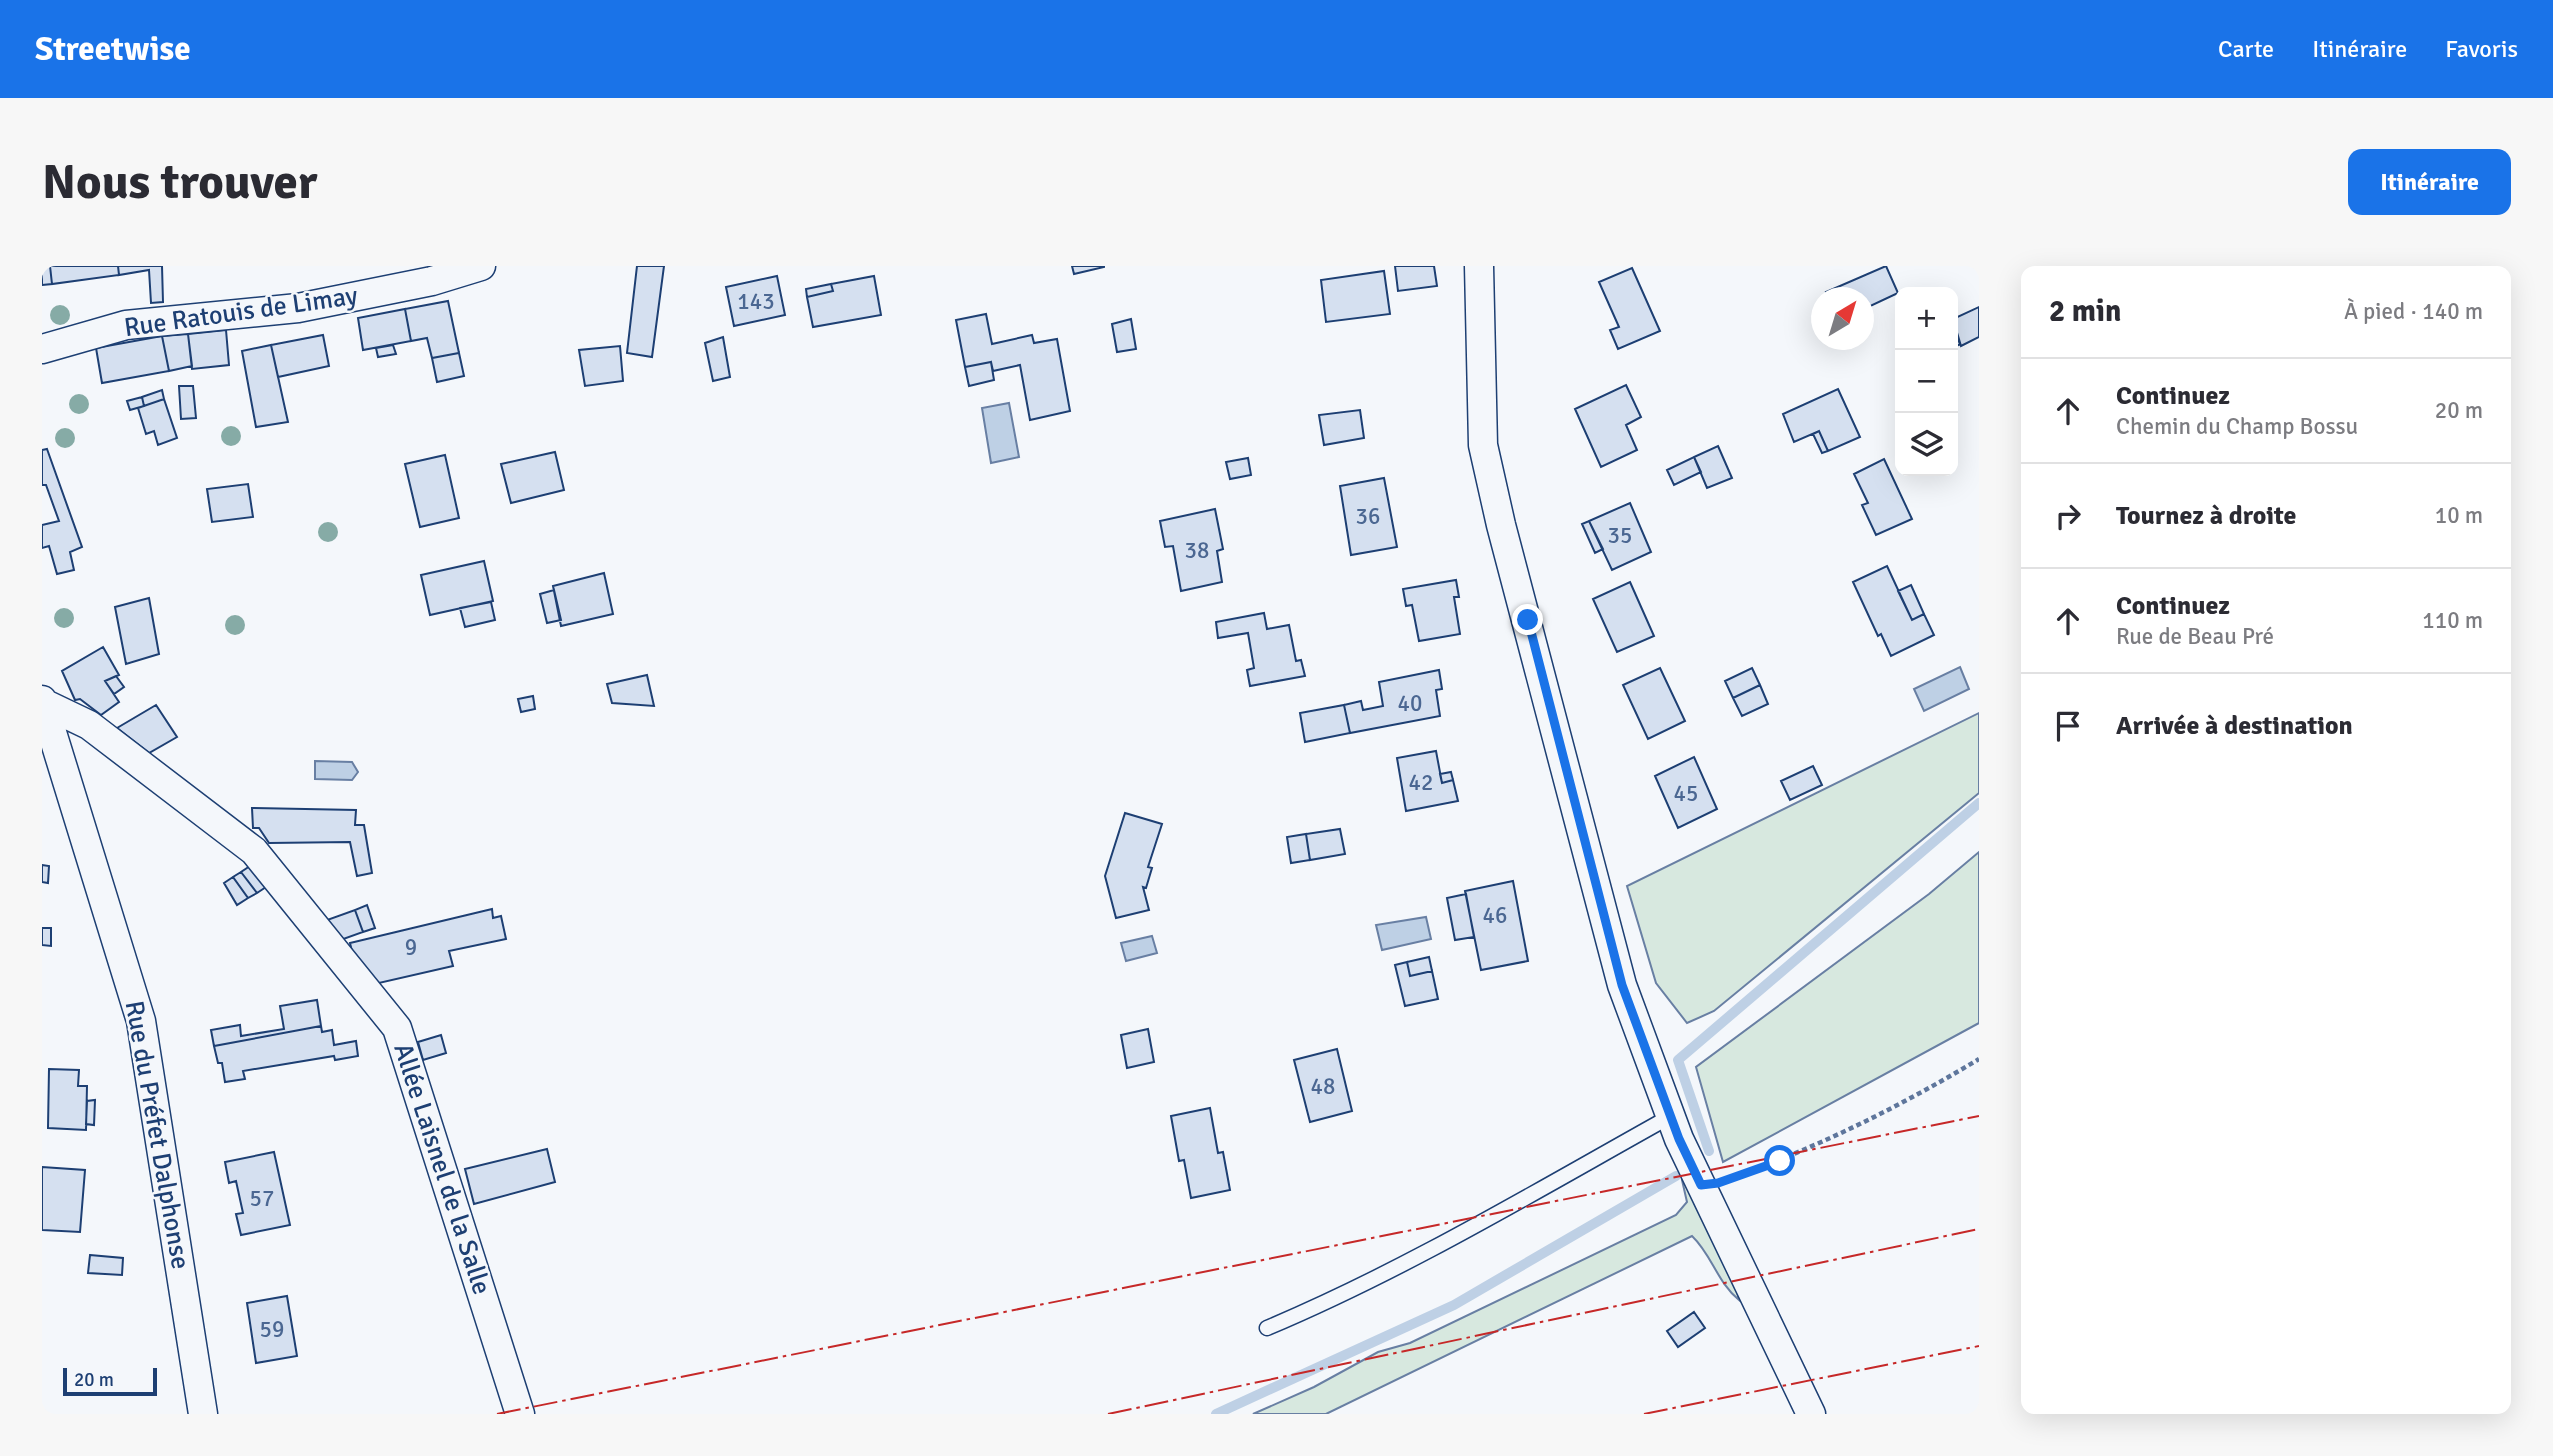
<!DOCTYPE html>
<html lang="fr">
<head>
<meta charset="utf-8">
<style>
	:root { --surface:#fff; --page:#f7f7f7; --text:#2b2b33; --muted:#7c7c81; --line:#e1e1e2; --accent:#1a73e8 }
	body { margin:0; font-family:Signika,sans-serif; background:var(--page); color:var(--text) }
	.controls { position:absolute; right:21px; top:21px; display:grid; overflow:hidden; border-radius:14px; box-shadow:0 7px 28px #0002 }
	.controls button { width:63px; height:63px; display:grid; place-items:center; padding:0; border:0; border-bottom:2px solid var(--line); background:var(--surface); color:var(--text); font:35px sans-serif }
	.compass { position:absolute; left:1769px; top:21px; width:63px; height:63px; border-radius:50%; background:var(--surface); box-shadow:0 7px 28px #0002; rotate:38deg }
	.scale { position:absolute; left:21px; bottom:18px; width:94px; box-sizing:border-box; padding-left:7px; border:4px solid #1d3f73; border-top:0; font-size:19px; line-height:24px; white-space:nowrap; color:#1d3f73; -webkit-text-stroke:5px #f4f7fb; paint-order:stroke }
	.stop { position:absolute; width:21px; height:21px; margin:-16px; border:5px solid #1a73e8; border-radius:50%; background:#fff }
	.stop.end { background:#1a73e8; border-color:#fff; box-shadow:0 2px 7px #0008 }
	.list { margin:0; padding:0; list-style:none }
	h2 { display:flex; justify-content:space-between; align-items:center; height:91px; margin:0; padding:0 28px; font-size:30px }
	h2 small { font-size:23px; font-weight:400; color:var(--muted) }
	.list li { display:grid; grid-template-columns:46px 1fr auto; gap:21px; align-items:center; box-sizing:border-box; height:105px; padding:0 28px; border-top:2px solid var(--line) }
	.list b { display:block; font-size:26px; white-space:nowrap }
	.list p { margin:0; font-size:23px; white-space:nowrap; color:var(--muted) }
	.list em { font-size:23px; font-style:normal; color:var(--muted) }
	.icon { flex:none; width:38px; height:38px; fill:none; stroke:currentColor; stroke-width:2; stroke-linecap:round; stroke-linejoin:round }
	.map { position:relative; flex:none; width:1937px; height:1148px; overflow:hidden; border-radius:14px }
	header { display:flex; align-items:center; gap:42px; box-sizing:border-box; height:98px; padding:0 35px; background:var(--accent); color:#fff }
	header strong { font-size:33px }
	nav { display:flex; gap:38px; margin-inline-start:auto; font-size:24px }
	.intro { display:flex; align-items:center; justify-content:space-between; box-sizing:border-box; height:168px; padding:0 42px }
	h1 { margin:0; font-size:49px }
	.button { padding:18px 32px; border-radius:14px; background:var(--accent); color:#fff; font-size:24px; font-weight:700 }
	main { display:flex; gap:42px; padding:0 42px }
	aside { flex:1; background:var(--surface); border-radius:14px; box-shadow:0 7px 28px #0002 }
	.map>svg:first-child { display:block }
	.green { fill:#d7e8df; stroke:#687fa3; stroke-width:2 }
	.water { fill:#bed0e5; stroke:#687fa3; stroke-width:2 }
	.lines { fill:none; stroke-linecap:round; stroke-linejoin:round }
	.stream { stroke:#bed0e5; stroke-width:10 }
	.building { fill:#d5e0f0; stroke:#1d3f73; stroke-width:2 }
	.lane-casing { stroke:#1d3f73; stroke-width:17 }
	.street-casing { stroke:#1d3f73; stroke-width:31 }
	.path { stroke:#5e769c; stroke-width:4.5; stroke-dasharray:5 3.5; stroke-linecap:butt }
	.lane { stroke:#f4f7fb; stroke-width:14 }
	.street { stroke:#f4f7fb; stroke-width:28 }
	.power { stroke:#c62828; stroke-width:2; stroke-dasharray:24 5 3.5 5; stroke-linecap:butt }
	.tree { fill:#86aba6 }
	.route { stroke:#1a73e8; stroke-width:9 }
	.labels { text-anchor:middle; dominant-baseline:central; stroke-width:5; stroke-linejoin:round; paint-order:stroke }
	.number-label { font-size:23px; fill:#4b6792 }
	.street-label { font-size:26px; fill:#1d3f73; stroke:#f4f7fb }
</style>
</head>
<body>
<header>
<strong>Streetwise</strong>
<nav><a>Carte</a><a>Itinéraire</a><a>Favoris</a></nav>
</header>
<div class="intro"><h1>Nous trouver</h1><a class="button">Itinéraire</a></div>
<main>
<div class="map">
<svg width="1937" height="1148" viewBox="0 0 1937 1148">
	<rect width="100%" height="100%" fill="#f4f7fb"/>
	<!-- green -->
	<path class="green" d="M1937,447V527L1672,745L1645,757L1614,717L1585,620Z
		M1937,586V757L1681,896L1654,801L1887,628Z
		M1645,913L1694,1022L1697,1034C1675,1016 1670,989 1650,970L1284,1148H1211L1272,1121L1336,1086L1368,1077L1634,949L1645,936L1640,914Z"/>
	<!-- water -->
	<path class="water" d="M967,137L977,191L949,197L940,142Z
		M1918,401L1927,423L1882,445L1872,423Z
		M273,495L310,496L316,506L310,514L273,513Z
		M1384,651L1389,673L1340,684L1334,659Z
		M1110,670L1115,687L1084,695L1079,677Z"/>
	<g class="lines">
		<!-- stream -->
		<path class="stream" d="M1667,885L1636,794L1937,537
			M1174,1148L1412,1039L1634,910"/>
	</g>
	<!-- building -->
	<path class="building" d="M0,0H8L10,18L0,19Z
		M8,0H76L77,9L10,18Z
		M76,0H120L121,36L109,37L107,4L77,9Z
		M595,0H622L610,91L585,87Z
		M1030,0H1062V1L1032,8Z
		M1353,0H1392L1395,20L1356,25Z
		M1844,0L1856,27L1822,43V32H1787L1784,26Z
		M1590,2L1618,65L1576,83L1568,64L1577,61L1557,16Z
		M1342,5L1348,48L1284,56L1279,14Z
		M735,10L743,49L692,60L684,21Z
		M832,10L839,49L771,61L765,31L791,25L789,18Z
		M789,18L791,25L765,31L764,23Z
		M406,35L417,87L390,92L385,72L369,75L363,43Z
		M1937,41V71L1919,80L1911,53Z
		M363,43L369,75L321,84L316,52Z
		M944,48L950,78L990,69L992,77L1015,73L1028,145L988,154L978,99L951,105L949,96L923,101L914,54Z
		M1089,53L1094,83L1075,86L1070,58Z
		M1911,61L1918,78L1911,82Z
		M184,64L187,99L150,103L146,68Z
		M146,68L150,100L127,105L120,70Z
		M281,69L287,100L236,111L229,79Z
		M120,70L127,105L60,117L54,82Z
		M681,71L688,111L671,115L663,77Z
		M229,79L246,156L214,161L200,85Z
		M351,79L354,88L336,91L334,82Z
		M578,80L581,115L543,120L537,84Z
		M417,87L422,110L395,116L390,92Z
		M949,96L952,114L927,120L923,101Z
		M1584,119L1599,151L1584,159L1595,184L1559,201L1533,143Z
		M137,120H151L154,152L139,153Z
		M1796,123L1818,171L1786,185L1777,165L1752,176L1741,148Z
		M120,124L122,133L102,140L100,131Z
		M100,131L102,140L88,144L85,135Z
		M122,133L135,172L116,179L112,165L104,168L96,142Z
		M1318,144L1322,172L1282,179L1277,149Z
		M1777,165L1786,185L1780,187L1771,168Z
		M1676,180L1690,212L1665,222L1652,191Z
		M5,183L40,281L28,286L32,304L15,308L7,280L0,282V259L17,255L4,219H0V184Z
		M513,186L522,224L469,237L459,198Z
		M403,189L417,252L378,261L363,198Z
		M1652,191L1659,206L1632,219L1625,204Z
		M1206,192L1209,209L1188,213L1184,196Z
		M1842,193L1870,253L1834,269L1820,239L1826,237L1812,208Z
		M1342,212L1355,281L1309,289L1298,220Z
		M206,218L211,251L170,256L165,223Z
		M1588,237L1609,286L1570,304L1547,255Z
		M1173,243L1181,283L1175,285L1180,316L1139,325L1131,280L1123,281L1118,255Z
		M1547,255L1561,283L1553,287L1540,258Z
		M442,295L451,335L388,349L379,309Z
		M1845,300L1870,354L1882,348L1892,369L1849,390L1839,368L1836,370L1811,316Z
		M562,307L571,348L519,360L511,320Z
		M1414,314L1417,331H1412L1418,368L1377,375L1370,339L1364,340L1361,323Z
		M1588,316L1612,370L1575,386L1551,333Z
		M1869,319L1882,348L1870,354L1856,325Z
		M512,324L519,354L505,357L498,328Z
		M107,332L117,388L84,398L73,341Z
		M449,336L453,354L423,361L418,342Z
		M1222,347L1225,363L1247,359L1254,395L1259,394L1263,410L1208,420L1205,404L1212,402L1206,367L1176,372L1174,356Z
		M61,381L77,409L63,415L77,436L59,449L38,433L33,434L20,405Z
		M1618,402L1643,455L1606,473L1581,419Z
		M1710,402L1718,419L1691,432L1683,415Z
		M1397,404L1400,423L1394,424L1398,450L1308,467L1302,439L1319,435L1321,444L1341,440L1337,416Z
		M605,409L612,440L570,437L565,418Z
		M74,410L82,421L72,428L63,415Z
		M1718,419L1726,438L1700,450L1691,432Z
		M491,430L493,443L479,446L476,433Z
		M114,439L135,471L107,487L75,462Z
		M1302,439L1308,467L1263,476L1258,447Z
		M1394,485L1400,517L1411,514L1416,535L1364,545L1355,492Z
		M1652,491L1675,543L1636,562L1613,510Z
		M1771,500L1780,519L1748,534L1739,515Z
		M1409,506L1411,514L1400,517L1398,508Z
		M210,542L314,544L313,559H322L330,607L315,610L308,576L227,577L217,562H211Z
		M1083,547L1120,558L1106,601L1110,602L1104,622L1101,621L1107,644L1074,652L1063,610Z
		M1298,563L1303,588L1268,594L1264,568Z
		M1264,568L1268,594L1249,597L1245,571Z
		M211,598L227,619L215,627L199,606Z
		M0,599L7,600L6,617L0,616Z
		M199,606L215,627L206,632L191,611Z
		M191,611L206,632L195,639L182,617Z
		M1471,615L1486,695L1439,704L1423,625Z
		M1424,628L1432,671L1413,674L1405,632Z
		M325,639L333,662L321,666L313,644Z
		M450,643L451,652L459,650L464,673L407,685L411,700L337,717L312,694L308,677Z
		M313,644L321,666L293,676L285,654Z
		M0,662H9V680L0,679Z
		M1387,691L1390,705L1368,710L1365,696Z
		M1365,696L1368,710L1390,705L1396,733L1363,740L1353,699Z
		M275,734L279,760L172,780L169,764L198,759L199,770L242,763L238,740Z
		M279,760L280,766L290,764L292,779L314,775L316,790L293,794L292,790L201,805L203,813L183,816L180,797H176L172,780Z
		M1106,763L1112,796L1085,802L1079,769Z
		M399,769L404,787L381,794L376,776Z
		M1295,783L1310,845L1268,856L1252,794Z
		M7,803L37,804L36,820H45L44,864L6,862Z
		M53,834L52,859L44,858L45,835Z
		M1168,842L1176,887L1181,886L1188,924L1149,932L1142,894L1137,895L1129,850Z
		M505,883L513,916L432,938L423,903Z
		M232,886L248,959L199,969L194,948L201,947L194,915L187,917L183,896Z
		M0,901L43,904L38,966L0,964Z
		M48,989L81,992L80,1009L46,1007Z
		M245,1030L255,1090L214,1097L205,1037Z
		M1652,1046L1663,1062L1636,1081L1625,1065Z"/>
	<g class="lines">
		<defs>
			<path id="lane" d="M1225,1062C1365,1003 1496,924 1629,850"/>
			<path id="street" d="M1437,0L1441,179L1459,259L1580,719L1637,873L1769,1148
				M0,83L84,59L256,42L390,15L439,0
				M0,434L99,755L161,1148
				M1,437L47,459L212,585L355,762L478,1148"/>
		</defs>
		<!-- lane casing -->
		<use href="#lane" class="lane-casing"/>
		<!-- street casing -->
		<use href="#street" class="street-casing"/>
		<!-- path -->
		<path class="path" d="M1689,912C1775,882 1859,840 1937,793"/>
		<!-- lane -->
		<use href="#lane" class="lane"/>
		<!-- street -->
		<use href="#street" class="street"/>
		<!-- power -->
		<path class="power" d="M455,1148L1937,850
			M1066,1148L1937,963
			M1602,1148L1937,1080"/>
	</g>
	<!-- trees -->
	<g class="tree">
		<circle cx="18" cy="49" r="10"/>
		<circle cx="37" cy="138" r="10"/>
		<circle cx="189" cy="170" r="10"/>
		<circle cx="23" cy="172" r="10"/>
		<circle cx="286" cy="266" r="10"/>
		<circle cx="22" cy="352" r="10"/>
		<circle cx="193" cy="359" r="10"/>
	</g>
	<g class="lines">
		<!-- route -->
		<path class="route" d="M1486,354L1580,719L1637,873L1659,919L1676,917L1738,895"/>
	</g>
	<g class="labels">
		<!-- number labels -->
		<g class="number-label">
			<text x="714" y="35">143</text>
			<text x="1326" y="250">36</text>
			<text x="1578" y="269">35</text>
			<text x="1155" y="284">38</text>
			<text x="1368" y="437">40</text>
			<text x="1379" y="516">42</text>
			<text x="1644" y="527">45</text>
			<text x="1453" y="649">46</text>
			<text x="369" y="681">9</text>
			<text x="1281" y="820">48</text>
			<text x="220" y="932">57</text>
			<text x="230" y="1063">59</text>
		</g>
		<!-- street labels -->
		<g class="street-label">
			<text transform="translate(199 46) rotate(-8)">Rue Ratouis de Limay</text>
			<text transform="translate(115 869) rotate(80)">Rue du Préfet Dalphonse</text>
			<text transform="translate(400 903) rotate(72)">Allée Laisnel de la Salle</text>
		</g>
	</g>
</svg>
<div class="controls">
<button>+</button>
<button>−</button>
<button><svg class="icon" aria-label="layers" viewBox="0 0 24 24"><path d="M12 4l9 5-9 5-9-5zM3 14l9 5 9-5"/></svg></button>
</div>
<svg class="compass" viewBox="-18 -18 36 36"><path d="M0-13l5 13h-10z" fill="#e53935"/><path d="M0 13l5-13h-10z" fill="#7c7c81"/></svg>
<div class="scale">20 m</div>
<div class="stop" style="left:1738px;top:895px"></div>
<div class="stop end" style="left:1486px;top:354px"></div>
</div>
<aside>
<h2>2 min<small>À pied · 140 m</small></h2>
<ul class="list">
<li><svg class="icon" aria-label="ahead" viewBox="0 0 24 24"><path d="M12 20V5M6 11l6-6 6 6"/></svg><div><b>Continuez</b><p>Chemin du Champ Bossu</p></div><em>20 m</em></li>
<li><svg class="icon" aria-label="right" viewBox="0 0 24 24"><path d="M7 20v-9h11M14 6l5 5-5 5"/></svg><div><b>Tournez à droite</b></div><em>10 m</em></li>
<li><svg class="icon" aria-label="ahead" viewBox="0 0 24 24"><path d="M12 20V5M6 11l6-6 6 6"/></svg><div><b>Continuez</b><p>Rue de Beau Pré</p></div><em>110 m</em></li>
<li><svg class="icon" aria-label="arrive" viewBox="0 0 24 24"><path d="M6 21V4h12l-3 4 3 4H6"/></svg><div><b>Arrivée à destination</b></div></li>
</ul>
</aside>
</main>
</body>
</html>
